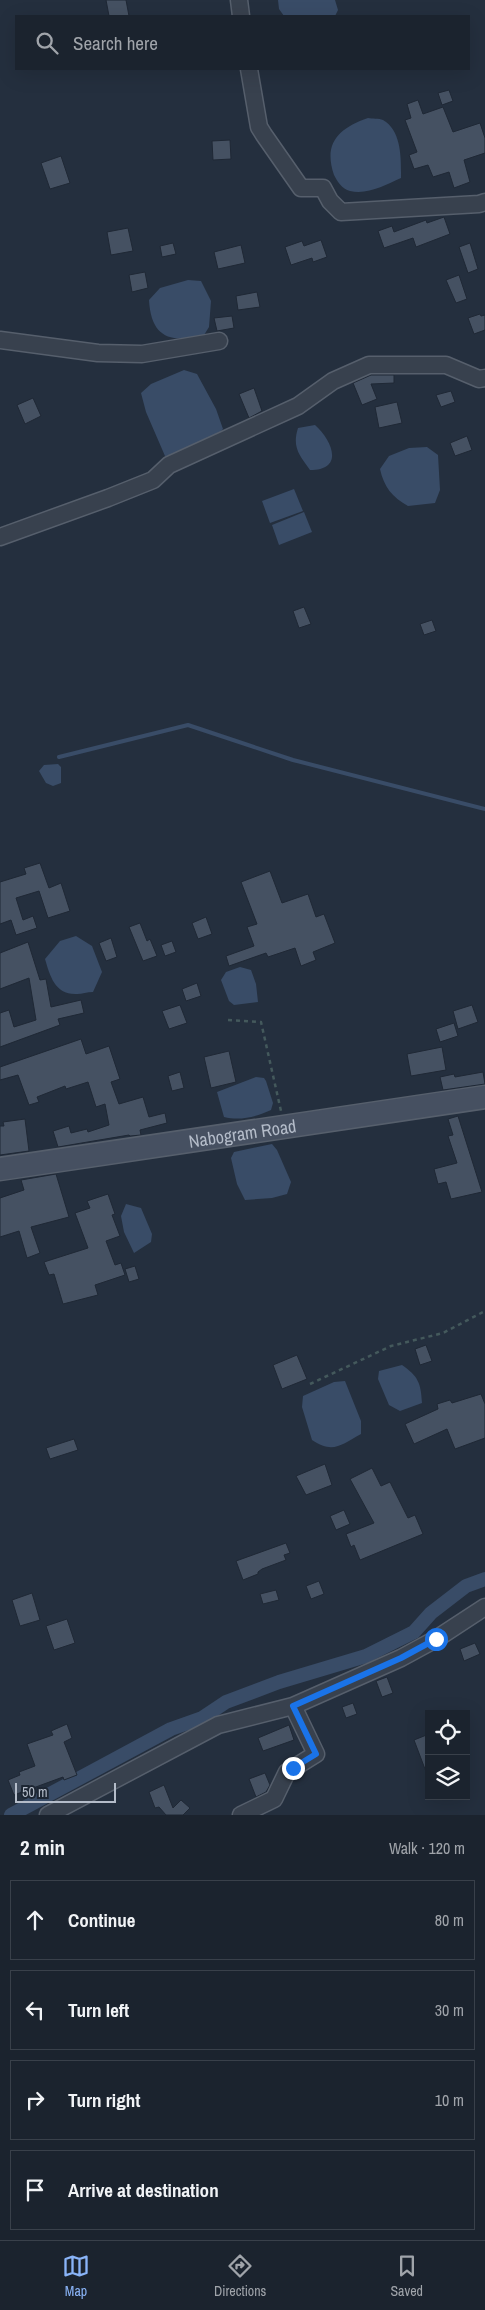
<!DOCTYPE html>
<html lang="en">
<head>
<meta charset="utf-8">
<style>
	:root { --surface:#1b232e; --page:#242b36; --text:#f1f3f6; --muted:#a0a4aa; --line:#39404a; --accent:#8ab4f8 }
	body { margin:0; font-family:"Archivo Narrow",sans-serif; background:var(--page); color:var(--text) }
	.controls { position:absolute; right:15px; bottom:15px; display:grid; overflow:hidden; border-radius:0px; box-shadow:0 5px 20px #0002 }
	.controls button { width:45px; height:45px; display:grid; place-items:center; padding:0; border:0; border-bottom:1px solid var(--line); background:var(--surface); color:var(--text); font:25px sans-serif }
	.scale { position:absolute; left:15px; bottom:12px; width:101px; box-sizing:border-box; padding-left:5px; border:2px solid #b4bcc9; border-top:0; font-size:14px; line-height:18px; white-space:nowrap; color:#b4bcc9; -webkit-text-stroke:4px #1d2633; paint-order:stroke }
	.stop { position:absolute; width:15px; height:15px; margin:-11px; border:4px solid #1a73e8; border-radius:50%; background:#fff }
	.stop.end { background:#1a73e8; border-color:#fff; box-shadow:0 1px 5px #0008 }
	.list { margin:0; padding:0; list-style:none }
	h2 { display:flex; justify-content:space-between; align-items:center; height:65px; margin:0; padding:0 20px; font-size:21px }
	h2 small { font-size:16px; font-weight:400; color:var(--muted) }
	.list li { display:grid; grid-template-columns:32px 1fr auto; gap:15px; align-items:center; box-sizing:border-box; height:80px; margin:0 10px 10px; padding:0 10px; border:1px solid var(--line); border-radius:0px }
	.list b { display:block; font-size:19px; white-space:nowrap }
	.list em { font-size:16px; font-style:normal; color:var(--muted) }
	.icon { flex:none; width:28px; height:28px; fill:none; stroke:currentColor; stroke-width:2; stroke-linecap:round; stroke-linejoin:round }
	.map { position:relative; flex:none; width:485px; height:1815px; overflow:hidden }
	.search { position:absolute; background:var(--surface); box-shadow:0 5px 20px #0002; left:15px; right:15px; top:15px; height:55px; display:flex; align-items:center; gap:12px; box-sizing:border-box; padding:0 18px; border-radius:0px; color:var(--muted); font-size:19px }
	.sheet { height:425px; background:var(--surface) }
	nav { display:flex; justify-content:space-around; align-items:center; box-sizing:border-box; height:70px; border-top:1px solid var(--line); background:var(--surface); font-size:14px; color:var(--muted) }
	nav a { display:grid; justify-items:center; gap:2px }
	nav .on { color:var(--accent) }
	.map>svg:first-child { display:block }
	.water { fill:#394c67 }
	.lines { fill:none; stroke-linecap:round; stroke-linejoin:round }
	.stream { stroke:#394c67; stroke-width:4 }
	.canal { stroke:#394c67; stroke-width:14 }
	.building { fill:#455162; stroke:#1f2835 }
	.street-casing { stroke:#565f6c; stroke-width:19 }
	.secondary-casing { stroke:#565f6c; stroke-width:25 }
	.path { stroke:#44595c; stroke-width:2.5; stroke-dasharray:4 4; stroke-linecap:butt }
	.street { stroke:#38414e; stroke-width:16 }
	.secondary { stroke:#465061; stroke-width:22 }
	.route { stroke:#1a73e8; stroke-width:6 }
	.labels { text-anchor:middle; dominant-baseline:central; stroke-width:4; stroke-linejoin:round; paint-order:stroke }
	.street-label { font-size:18px; fill:#b4bcc9; stroke:#1d2633 }
</style>
</head>
<body>
<div class="map">
<svg width="485" height="1815" viewBox="0 0 485 1815">
	<rect width="100%" height="100%" fill="#242f3e"/>
	<!-- water -->
	<path class="water" d="M278,0H335L338,10L335,16H284L279,9Z
		M368,118C372,119 379,118 383,120C402,131 401,159 401,178C385,185 368,195 350,191C342,189 337,181 334,175C323,143 339,128 368,118Z
		M188,280L201,281L211,301L209,327L204,335C170,344 151,337 149,300L160,288Z
		M184,370L197,374L216,409L223,429C210,444 184,455 165,456L146,412L141,393L151,384Z
		M315,425C332,440 345,470 310,470C299,455 292,447 298,428Z
		M427,447L438,455L440,490L435,503L408,506C392,497 384,487 380,469L389,456L409,448Z
		M294,489L303,511L270,523L262,501Z
		M304,512L312,532L279,545L272,525Z
		M58,764L61,767V783L53,786L46,783L39,771L44,765Z
		M76,936L92,946L102,972L93,992C87,992 82,994 77,994C55,995 50,976 45,959L60,941Z
		M240,967L251,970L256,984L258,1002L234,1005L229,1001L221,980L226,972Z
		M256,1077L264,1078L266,1081L273,1103L271,1110C256,1117 240,1121 224,1117L217,1092Z
		M272,1144L277,1150L291,1182L287,1194L272,1198L245,1200L237,1184L231,1158L234,1152Z
		M126,1204L141,1208L152,1234L151,1242L134,1253L124,1232L121,1216Z
		M402,1365C418,1376 421,1383 422,1403L400,1411L389,1405L378,1379L379,1371Z
		M345,1381L361,1421V1434C341,1445 333,1454 312,1440L302,1407L303,1396L334,1382Z"/>
	<g class="lines">
		<!-- stream -->
		<path class="stream" d="M59,757L188,725L293,760L485,809"/>
		<!-- canal -->
		<path class="canal" d="M11,1815L171,1729L202,1718L226,1702L279,1682L366,1656L414,1632L431,1613L466,1586L485,1579"/>
	</g>
	<!-- building -->
	<path class="building" d="M106,0H126L129,16H109Z
		M449,90L453,101L442,105L438,93Z
		M418,100L423,114L443,107L453,132L480,123L485,138V153L464,160L470,182L454,188L449,172L433,177L428,165L414,169L409,155L417,152L405,120L411,118L407,104Z
		M230,140L231,159L213,160L212,141Z
		M61,156L70,183L50,189L41,163Z
		M444,217L450,234L416,247L413,238L384,248L378,231L392,226L394,232L426,220L427,223Z
		M128,228L133,251L111,255L107,232Z
		M321,240L327,257L313,262L312,258L291,265L285,247L302,241L304,246Z
		M173,243L176,254L162,257L160,246Z
		M470,243L478,269L468,273L459,247Z
		M241,245L245,263L218,269L214,252Z
		M145,272L148,288L132,292L129,275Z
		M459,275L467,299L456,303L446,280Z
		M257,292L260,307L238,310L236,296Z
		M480,314L481,316L485,315V330L474,334L468,318Z
		M232,316L234,328L217,331L214,318Z
		M371,375H394V383L371,384L377,399L362,405L353,383Z
		M254,388L262,411L249,418L239,394Z
		M451,391L455,402L441,407L436,395Z
		M33,398L41,416L25,424L17,405Z
		M397,402L402,423L379,428L375,407Z
		M467,436L472,450L455,456L450,443Z
		M304,607L311,624L299,628L293,611Z
		M432,620L436,631L424,635L420,624Z
		M40,863L49,888L61,883L70,911L48,918L39,891L16,898L23,920L33,916L37,928L16,935L11,920L0,924V882L26,874L24,868Z
		M270,871L282,903L308,894L316,917L324,914L335,943L313,952L316,960L301,966L295,948L268,957L266,953L229,966L226,956L254,946L247,927L257,924L241,882Z
		M206,917L212,934L198,939L192,923Z
		M140,923L147,941L150,939L157,956L143,961L129,927Z
		M111,938L117,957L106,961L99,943Z
		M172,941L176,952L165,956L161,945Z
		M28,942L40,980L46,979L51,1007L81,1000L84,1013L58,1019L60,1025L0,1047V1013L9,1010L14,1027L36,1020L29,978L0,989V953Z
		M197,983L201,996L186,1001L182,989Z
		M180,1005L187,1023L169,1029L162,1011Z
		M472,1005L478,1022L458,1029L453,1011Z
		M454,1023L458,1036L440,1042L436,1029Z
		M81,1039L86,1054L109,1046L120,1079L111,1082L119,1104L143,1097L149,1117L165,1113L167,1123L140,1130L141,1135L130,1136L129,1135L58,1147L53,1131L69,1126L71,1133L87,1129L88,1132L109,1125L105,1104L96,1107L88,1082L66,1089L65,1086L37,1097L39,1102L29,1105L18,1075L0,1080V1067Z
		M442,1047L446,1070L411,1076L407,1054Z
		M229,1051L236,1082L211,1088L204,1057Z
		M180,1072L184,1088L172,1091L168,1076Z
		M483,1072L485,1084L443,1090L440,1077L454,1074L455,1077Z
		M458,1116L482,1192L451,1199L446,1182L438,1184L434,1169L457,1163L448,1136L453,1135L448,1119Z
		M25,1119L29,1151L0,1155V1126H4L3,1122Z
		M56,1174L69,1217L31,1227L40,1253L27,1258L19,1231L0,1237V1198L24,1190L21,1180Z
		M108,1194L115,1214L112,1215L120,1236L106,1241L115,1265L121,1263L125,1275L95,1285L98,1295L63,1304L54,1274L49,1275L44,1262L88,1248L75,1213L90,1208L87,1201Z
		M135,1266L139,1279L129,1282L125,1269Z
		M426,1345L432,1361L420,1365L415,1349Z
		M297,1355L307,1379L282,1389L273,1365Z
		M481,1394L485,1404V1438L455,1449L447,1429L414,1444L405,1424L438,1409L437,1404L450,1400L452,1403Z
		M74,1439L78,1450L50,1459L46,1448Z
		M325,1464L332,1485L306,1495L296,1476Z
		M372,1468L381,1486L390,1482L408,1518L415,1515L423,1534L360,1560L354,1545L351,1547L346,1534L374,1523L350,1479Z
		M344,1510L350,1524L336,1530L330,1516Z
		M286,1543L290,1553L284,1555L286,1560L262,1569L258,1572V1574L243,1580L236,1561Z
		M319,1581L324,1594L311,1599L306,1586Z
		M276,1590L279,1600L263,1604L260,1594Z
		M32,1593L40,1620L20,1626L12,1600Z
		M67,1619L75,1643L54,1650L46,1626Z
		M475,1643L480,1654L464,1661L460,1649Z
		M387,1677L393,1693L382,1697L376,1681Z
		M353,1703L357,1714L346,1718L342,1707Z
		M67,1724L72,1738L64,1742L77,1775L64,1780L63,1777L14,1795L8,1780L20,1775L19,1772L35,1766L27,1744L53,1735L51,1731Z
		M289,1725L294,1740L263,1751L258,1738Z
		M429,1734V1777H428L414,1740Z
		M265,1773L270,1785L266,1792L256,1797L249,1779Z
		M164,1785L173,1808L181,1800L190,1808L183,1815H166L159,1807L155,1808L149,1792Z"/>
	<g class="lines">
		<defs>
			<path id="street" d="M239,0L241,16
				M249,69L259,127L264,135L301,188H323L330,201L341,212L479,204L485,202
				M0,340L98,353L142,354L219,341
				M0,537L108,498L153,480L169,465L298,406L333,381L369,365H446L479,379L485,378
				M48,1815L218,1725L293,1706L401,1658L436,1639L485,1607
				M241,1815L274,1799L287,1772L316,1754L293,1706"/>
			<g id="secondary">
				<path id="s1" d="M0,1169L485,1097"/>
			</g>
		</defs>
		<!-- street casing -->
		<use href="#street" class="street-casing"/>
		<!-- secondary casing -->
		<use href="#secondary" class="secondary-casing"/>
		<!-- path -->
		<path class="path" d="M228,1020L261,1022L281,1111
			M310,1384L391,1346L443,1333L485,1311"/>
		<!-- street -->
		<use href="#street" class="street"/>
		<!-- secondary -->
		<use href="#secondary" class="secondary"/>
	</g>
	<g class="lines">
		<!-- route -->
		<path class="route" d="M293,1768L316,1754L293,1706L401,1658L436,1639"/>
	</g>
	<g class="labels">
		<!-- street labels -->
		<g class="street-label">
			<text stroke="none"><textPath href="#s1" startOffset="245">Nabogram Road</textPath></text>
		</g>
	</g>
</svg>
<div class="controls">
<button><svg class="icon" aria-label="locate" viewBox="0 0 24 24"><circle cx="12" cy="12" r="6"/><path d="M12 2v4M12 18v4M2 12h4M18 12h4"/></svg></button>
<button><svg class="icon" aria-label="layers" viewBox="0 0 24 24"><path d="M12 4l9 5-9 5-9-5zM3 14l9 5 9-5"/></svg></button>
</div>
<div class="scale">50 m</div>
<div class="stop" style="left:436px;top:1639px"></div>
<div class="stop end" style="left:293px;top:1768px"></div>
<div class="search"><svg class="icon" aria-label="search" viewBox="0 0 24 24"><circle cx="10" cy="10" r="6"/><path d="M15 15l6 6"/></svg>Search here</div>
</div>
<section class="sheet">
<h2>2 min<small>Walk · 120 m</small></h2>
<ul class="list">
<li><svg class="icon" aria-label="ahead" viewBox="0 0 24 24"><path d="M12 20V5M6 11l6-6 6 6"/></svg><div><b>Continue</b></div><em>80 m</em></li>
<li><svg class="icon" aria-label="left" viewBox="0 0 24 24"><path d="M17 20v-9H6M10 6l-5 5 5 5"/></svg><div><b>Turn left</b></div><em>30 m</em></li>
<li><svg class="icon" aria-label="right" viewBox="0 0 24 24"><path d="M7 20v-9h11M14 6l5 5-5 5"/></svg><div><b>Turn right</b></div><em>10 m</em></li>
<li><svg class="icon" aria-label="arrive" viewBox="0 0 24 24"><path d="M6 21V4h12l-3 4 3 4H6"/></svg><div><b>Arrive at destination</b></div></li>
</ul>
</section>
<nav>
<a class="on"><svg class="icon" aria-label="map" viewBox="0 0 24 24"><path d="M3 6l6-2 6 2 6-2v14l-6 2-6-2-6 2zM9 4v14M15 6v14"/></svg>Map</a>
<a><svg class="icon" aria-label="directions" viewBox="0 0 24 24"><path d="M12 3l9 9-9 9-9-9zM9 14v-3h6M13 9l2 2-2 2"/></svg>Directions</a>
<a><svg class="icon" aria-label="saved" viewBox="0 0 24 24"><path d="M7 4h10v16l-5-4-5 4z"/></svg>Saved</a>
</nav>
</body>
</html>
